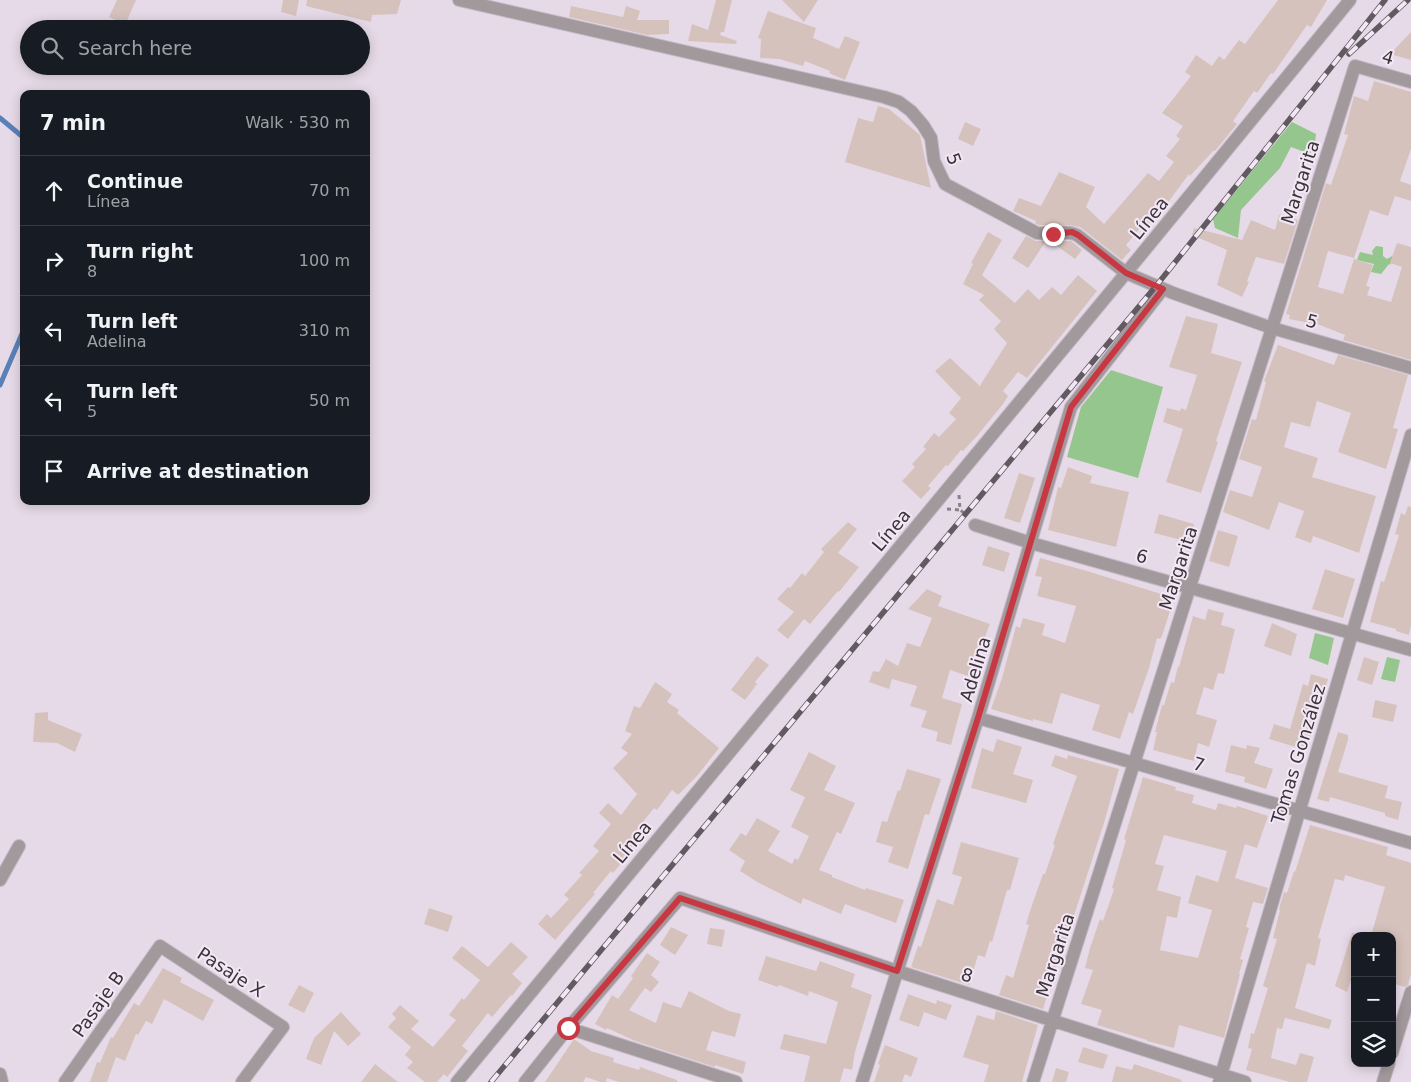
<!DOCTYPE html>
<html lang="en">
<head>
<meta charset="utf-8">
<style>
	:root { --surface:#171b24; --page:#20242c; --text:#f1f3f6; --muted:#9ea1a6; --line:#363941 }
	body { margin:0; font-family:"DejaVu Sans",sans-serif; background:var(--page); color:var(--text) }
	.controls { position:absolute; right:15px; bottom:15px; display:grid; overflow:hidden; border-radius:10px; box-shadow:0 2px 12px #0003 }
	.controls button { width:45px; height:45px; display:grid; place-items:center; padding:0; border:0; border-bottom:1px solid var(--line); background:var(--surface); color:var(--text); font:25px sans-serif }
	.stop { position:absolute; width:15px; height:15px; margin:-11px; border:4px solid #c83843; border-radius:50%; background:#fff }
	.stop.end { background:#c83843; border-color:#fff; box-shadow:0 1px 5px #0008 }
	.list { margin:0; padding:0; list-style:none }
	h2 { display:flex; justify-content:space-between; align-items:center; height:65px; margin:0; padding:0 20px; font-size:21px }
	h2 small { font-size:16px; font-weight:400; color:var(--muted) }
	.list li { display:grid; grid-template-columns:32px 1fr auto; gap:15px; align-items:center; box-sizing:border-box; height:70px; padding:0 20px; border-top:1px solid var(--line) }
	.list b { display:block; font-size:19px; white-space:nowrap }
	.list p { margin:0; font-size:16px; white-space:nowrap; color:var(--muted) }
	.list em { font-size:16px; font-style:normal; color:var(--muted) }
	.icon { flex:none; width:28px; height:28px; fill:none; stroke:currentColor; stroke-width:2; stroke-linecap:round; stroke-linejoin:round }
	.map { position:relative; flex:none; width:1411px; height:1082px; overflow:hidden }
	.search { position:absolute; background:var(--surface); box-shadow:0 2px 12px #0003; left:20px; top:20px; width:350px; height:55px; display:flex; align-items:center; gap:12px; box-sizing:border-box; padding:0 18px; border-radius:28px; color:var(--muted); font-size:19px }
	.panel { position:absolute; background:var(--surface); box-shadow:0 2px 12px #0003; left:20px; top:90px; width:350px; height:415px; border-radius:10px }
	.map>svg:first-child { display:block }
	.green { fill:#94c68d }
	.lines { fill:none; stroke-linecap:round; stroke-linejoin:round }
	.stream { stroke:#5a81b7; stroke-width:5 }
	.building { fill:#d6c2bd; fill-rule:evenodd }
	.minor-casing { stroke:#c4b9c5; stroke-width:14 }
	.path { stroke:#898089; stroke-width:3; stroke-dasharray:4 4; stroke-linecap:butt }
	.minor { stroke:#a1999b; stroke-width:12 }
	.rail-casing { stroke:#615a61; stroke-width:5.5 }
	.rail { stroke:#f4e7f5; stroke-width:4; stroke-dasharray:11; stroke-linecap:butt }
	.route { stroke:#c83843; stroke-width:6 }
	.labels { text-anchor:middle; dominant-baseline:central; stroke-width:4; stroke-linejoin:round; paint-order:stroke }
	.street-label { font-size:18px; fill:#3a353a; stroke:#f4e7f5 }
</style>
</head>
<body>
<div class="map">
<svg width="1411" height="1082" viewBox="0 0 1411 1082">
	<rect width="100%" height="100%" fill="#e7dae8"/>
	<!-- green -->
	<path class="green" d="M1292,122L1316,134L1315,143L1310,154L1291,147L1280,168L1241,210L1238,238L1215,228L1213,219Z
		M1376,246L1383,247V256L1387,259L1394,255L1390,265L1389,264L1381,274L1371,272L1374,264L1357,260L1360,252L1373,255L1372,251Z
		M1111,370L1163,387L1138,478L1067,457L1081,407Z
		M1315,633L1334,638L1328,665L1309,658Z
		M1387,657L1400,660L1395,682L1381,679Z"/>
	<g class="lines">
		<!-- stream -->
		<path class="stream" d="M0,118L24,138
			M0,385L24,329"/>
	</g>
	<!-- building -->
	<path class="building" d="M117,0H136L125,25L109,17Z
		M283,0H299L296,16L281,12Z
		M307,0H401L397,14L372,15L371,22L306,6Z
		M716,0H732L724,32H721L720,35L737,41L736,44L688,41L692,24L708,30Z
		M782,0H818L804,22Z
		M1278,0H1327L1311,27L1307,25L1273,74L1271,73L1257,93L1254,91L1233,121L1237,124L1215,151L1214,150L1190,176L1189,174L1166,205L1144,230L1141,227L1126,245L1131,250L1122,260L1080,227L1069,225H1039L1035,223L1036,221L1013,211L1019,198L1041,206L1059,172L1095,187L1086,207L1104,224L1148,173L1159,181L1174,162L1166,156L1180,139L1176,136L1183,126L1162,113L1191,76L1185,72L1196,55L1212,66L1219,56L1224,60L1239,40L1245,44Z
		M571,6L623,17L626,6L640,11L637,20H669V34L647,35L569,17Z
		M768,11L816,28L813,38L839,49L845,36L860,42L845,80L829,73L830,71L805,61L803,66L779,59L760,58L761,39L758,38Z
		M1411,32V60L1390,54Z
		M1374,81L1411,92V149L1400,181L1411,185V201L1395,196L1388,216L1370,210L1354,258L1328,251L1318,287L1343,294L1354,259L1373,265L1366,286L1370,287L1367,295L1391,302L1402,267L1390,263L1397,243L1411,247V360L1343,340L1345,335L1320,325L1289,319L1290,315L1286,314L1326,183L1331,185L1348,135L1344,134L1354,96L1368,101Z
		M878,106L889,109L920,135L931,188L845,162L858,118L873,122Z
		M965,122L981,129L973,146L958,139Z
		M1279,215L1298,220L1284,264L1256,257L1247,281L1249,282L1242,297L1217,285L1227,250L1192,235L1194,228L1242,240L1251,220L1275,230Z
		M988,232L1002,240L982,275L1015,303L1028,289L1039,300L1052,287L1061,295L1078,275L1097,291L1027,378L1018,372L1003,391L1008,396L1003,404L977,436L963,451L961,450L948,466L946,465L928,486L931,488L921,499L902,481L915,467L912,464L926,449L923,447L934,433L939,437L956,419L949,413L961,398L935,371L950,358L979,385V387L1007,343L994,329L1001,321L979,300L984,295L963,284L973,264L971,263Z
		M1026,236L1036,241H1046L1028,268L1012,258Z
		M1050,241H1071L1082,250L1075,259Z
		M1186,316L1218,324L1211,353L1242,362L1216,441L1218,442L1201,493L1166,482L1183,429L1163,422L1167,408L1180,411L1181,408L1186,410L1197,375L1169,367Z
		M1278,345L1334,365L1338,355L1408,375L1393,428L1398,429L1386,469L1338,452L1351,413L1317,401L1310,427L1291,422L1284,447L1318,458L1312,477L1376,496L1359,553L1313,536L1311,543L1295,537L1304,511L1279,502L1269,530L1223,512L1230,490L1252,497L1262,467L1239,459L1252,419L1256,420L1266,382L1264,381Z
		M1068,467L1092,476L1090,483L1129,492L1116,547L1048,530L1058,487L1061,488Z
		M1019,473L1035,478L1020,523L1004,518Z
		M1408,506L1411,507V625L1409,635L1396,631V629L1370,622L1381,581L1384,582L1399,535L1395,534L1401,513L1405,515Z
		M1159,514L1194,524L1189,542L1154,533Z
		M848,522L857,529L838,553L859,567L839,592L838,591L810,624L804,619L788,639L777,630L794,612L777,599L788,587L790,588L802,573L805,576L824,552L821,549Z
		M1218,530L1238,536L1229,567L1209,561Z
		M988,546L1010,553L1004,572L982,565Z
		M1040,558L1087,571L1174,598L1162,636L1160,639L1157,638L1149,668L1133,714L1129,712L1120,739L1092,730L1100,705L1061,693L1052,724L1033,719V721L991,709L1002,678L1016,626L1020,628L1023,618L1045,624L1042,635L1065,643L1076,606L1037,596L1042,577L1035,576Z
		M1325,569L1355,579L1343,618L1312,609Z
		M927,589L942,596L938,606L990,624L984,639L981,638L968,676L950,670L942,698L962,704L951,745L936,741L938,732L921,727L927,711L910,706L917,686L892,679L889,689L869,682L873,671L879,672L886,659L898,666L907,643L920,647L932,618L908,609Z
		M1208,609L1224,613L1221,625L1235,629L1224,674L1218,673L1213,690L1204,687L1196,714L1217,720L1209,747L1198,743L1194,761L1153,750L1157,732H1155L1162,705H1164L1171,682L1174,683L1178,666L1179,667L1193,616L1205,620Z
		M1272,623L1297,634L1291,656L1264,646Z
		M757,656L769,665L755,682L757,684L745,700L731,690Z
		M1364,657L1379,662L1372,685L1357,680Z
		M1311,674L1328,679L1306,750L1269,739L1274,724L1290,729L1303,684L1308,686Z
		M655,682L672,694L667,702L679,710L677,713L719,748L697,776L678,795L672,790L657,810L654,808L638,828L643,832L622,860L623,861L613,873L611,871L593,893L595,894L555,940L538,924L547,914L551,918L569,899L564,895L582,875L579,873L599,851L593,846L611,824L599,813L608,803L621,815L637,794L613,768L628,753L621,748L632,734L625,731L634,706L640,708Z
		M1375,700L1397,705L1393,722L1372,717Z
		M48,712V720L82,734L75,752L57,743L33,742L35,713Z
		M1338,732L1348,735V740L1338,772L1388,786L1385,798L1402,802L1398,820L1385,816V813L1330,797L1329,802L1317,799Z
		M997,739L1022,747L1013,774L1033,780L1026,803L971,788L982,748L993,752Z
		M1231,745L1246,749L1247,745L1260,748L1254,763L1273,769L1266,789L1244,782L1245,777L1225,772Z
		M809,752L836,766L824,790L855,803L841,834L837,832L819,870L832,875V877L865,890L866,888L904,900L896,923L845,904L841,914L803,898L801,904L759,883L740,871L745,861L729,850L741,833L746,836L757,818L780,831L768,851L792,864L795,858L798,860L809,836L791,827L805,797L790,790Z
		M1055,755L1067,759L1068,755L1119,769L1104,823L1067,937L1060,953L1043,1009L999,995L1006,975L1013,978L1029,925L1026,924L1031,908L1043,874H1045L1055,845L1053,844L1077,776L1051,766Z
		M907,769L941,779L929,815L925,814L908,869L888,862L893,847L876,842L882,821L887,822L898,790L900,791Z
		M1143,777L1176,787L1175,790L1194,795L1192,803L1216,810L1218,803L1236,808L1237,806L1268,816L1257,848L1245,844L1235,878L1268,888L1263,904L1253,902L1246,927L1249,928L1240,959L1243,960L1239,974H1240L1224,1038L1179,1025L1174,1048L1147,1041V1040L1097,1025L1102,1010L1081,1004L1093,970L1085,968L1090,948L1100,919L1103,921L1114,889L1112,888L1126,840L1124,839ZM1164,835L1227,851L1218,882L1196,875L1188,903L1212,910L1198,958L1160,950L1167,916L1177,918L1181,897L1157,890L1164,866L1155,864Z
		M1310,825L1388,847L1386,855L1411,863V974L1408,985L1405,987L1392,983V936H1371L1385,887L1345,875L1344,881L1335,879L1318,938L1321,939L1315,966L1307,963L1295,1008L1332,1020L1329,1029L1285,1018L1282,1029L1277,1028L1271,1058L1296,1065L1300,1053L1314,1057L1307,1082H1290L1246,1070L1252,1049L1248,1048L1251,1033L1254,1034L1268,988L1263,986L1277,939L1273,938L1280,910L1279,909L1284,892L1287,893L1294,871L1295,872Z
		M961,842L1019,858L1010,890H1007L992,942L990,941L985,957L978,955L969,985L911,967L918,946L921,947L937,899L953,905L962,877L952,874Z
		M429,908L453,916L448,932L424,924Z
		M671,927L688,935L675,955L660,945Z
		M710,928L725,930L722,947L707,944Z
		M1352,933H1355V968L1347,992L1335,986Z
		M511,942L528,957L512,974L522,983L512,996L511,995L492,1017L488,1013L462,1046L468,1051L447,1077L444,1074L437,1082H425L407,1068L413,1062L405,1055L411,1047L388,1027L396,1018L392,1014L400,1005L419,1021L411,1029L433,1047L456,1020L449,1015L462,998L464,1000L480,980L452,958L462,946L488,967Z
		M647,953L660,962L651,975L659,982L651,992L645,988L629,1010L656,1023L663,1002L681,1008L689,991L729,1011L741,1014L735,1037L712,1031L706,1050L746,1062L743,1074L715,1065V1067L635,1041L607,1028L606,1030L595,1024L612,995L618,999L633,978L631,976Z
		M766,956L816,971L820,961L855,974L851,987L872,995L855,1052L852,1070L844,1068L840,1082H804L810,1056L780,1049L784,1034L826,1044L838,1002L809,991L808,996L779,985L778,987L758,980Z
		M163,968L182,978L180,982L214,1000L203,1021L164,999L152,1024L146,1021L138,1035L136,1034L125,1061L116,1057L107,1082H90L97,1062L100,1063L111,1037L113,1038L134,1003L139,1006Z
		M299,985L314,993L304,1013L288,1005Z
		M908,994L936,1004L937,1000L952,1005L946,1020L924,1012L919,1027L899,1020Z
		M996,1011L1038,1025L1022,1082H984L989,1065L963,1057L977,1015L994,1020Z
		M341,1012L361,1034L348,1046L334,1031L321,1065L306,1059L314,1038Z
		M574,1039L591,1051L614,1058L613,1062L639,1070L640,1067L677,1080V1082H619L607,1078L606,1082H600L586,1077L583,1082H545Z
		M885,1045L918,1058L911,1077L905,1074L902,1082H874L880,1065L878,1064Z
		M1083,1047L1108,1055L1103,1069L1078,1062Z
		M375,1064L398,1082H361Z
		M1134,1064L1182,1080L1181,1082H1112L1116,1066L1132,1070Z
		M1056,1068L1069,1072L1066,1082H1052Z"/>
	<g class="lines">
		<defs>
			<path id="minor" d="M459,0L884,97L899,102L911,111L923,125L931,138L934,161L945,184L1037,233C1049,234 1067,230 1077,235L1126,273L1173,293L1272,328L1411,368
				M975,525L1031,543L1411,650
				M978,718L1411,843
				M0,880L19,846
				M568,1028L736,1082
				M1392,1053L1411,992
				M0,1074L2,1082
				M65,1082L160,946L283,1027L242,1082
				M457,1082L1126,273L1350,0
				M525,1082L568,1028L680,898L897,971L1245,1082
				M862,1082L978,718L1071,407L1163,289
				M1033,1082L1355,66L1411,82
				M1219,1082L1411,435
				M1383,1082L1389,1063"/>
		</defs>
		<!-- minor casing -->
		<use href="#minor" class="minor-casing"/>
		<!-- path -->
		<path class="path" d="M959,495L960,510L967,515
			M947,509L960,510"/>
		<!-- minor -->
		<use href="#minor" class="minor"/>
		<defs>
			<path id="rail" d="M1349,54L1408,0
				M491,1082L1156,286L1385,0"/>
		</defs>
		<!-- rail casing -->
		<use href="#rail" class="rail-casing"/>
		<!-- rail -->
		<use href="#rail" class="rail"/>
	</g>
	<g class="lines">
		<!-- route -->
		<path class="route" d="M568,1028L680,898L897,971L978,718L1071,407L1163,289L1126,273L1078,235L1072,232L1053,234"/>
	</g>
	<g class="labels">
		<!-- street labels -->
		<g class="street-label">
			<text transform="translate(1388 57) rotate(16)">4</text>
			<text transform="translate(954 159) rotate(70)">5</text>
			<text transform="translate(1300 182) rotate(-72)">Margarita</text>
			<text transform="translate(1149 218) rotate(-51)">Línea</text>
			<text transform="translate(1312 321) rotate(16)">5</text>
			<text transform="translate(891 530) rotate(-50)">Línea</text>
			<text transform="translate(1142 556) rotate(16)">6</text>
			<text transform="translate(1178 568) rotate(-72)">Margarita</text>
			<text transform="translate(975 669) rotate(-73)">Adelina</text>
			<text transform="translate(1298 754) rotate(-73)">Tomas González</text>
			<text transform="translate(1199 764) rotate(16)">7</text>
			<text transform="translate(632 842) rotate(-50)">Línea</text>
			<text transform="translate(1055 955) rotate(-72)">Margarita</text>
			<text transform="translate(231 972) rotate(33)">Pasaje X</text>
			<text transform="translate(967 975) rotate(17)">8</text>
			<text transform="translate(98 1004) rotate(-55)">Pasaje B</text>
		</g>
	</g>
</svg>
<div class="controls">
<button>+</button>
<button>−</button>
<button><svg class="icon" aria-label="layers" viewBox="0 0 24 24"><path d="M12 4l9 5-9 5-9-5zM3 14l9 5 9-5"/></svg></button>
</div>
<div class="stop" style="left:568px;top:1028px"></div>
<div class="stop end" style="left:1053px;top:234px"></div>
<div class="search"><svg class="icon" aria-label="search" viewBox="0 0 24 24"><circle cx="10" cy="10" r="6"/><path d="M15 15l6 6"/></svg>Search here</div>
<section class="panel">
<h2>7 min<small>Walk · 530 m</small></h2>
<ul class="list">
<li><svg class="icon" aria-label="ahead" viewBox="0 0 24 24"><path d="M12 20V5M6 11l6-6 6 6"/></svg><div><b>Continue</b><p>Línea</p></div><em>70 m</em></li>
<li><svg class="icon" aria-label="right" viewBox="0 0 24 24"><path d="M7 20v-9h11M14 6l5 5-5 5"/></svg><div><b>Turn right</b><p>8</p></div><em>100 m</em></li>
<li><svg class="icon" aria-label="left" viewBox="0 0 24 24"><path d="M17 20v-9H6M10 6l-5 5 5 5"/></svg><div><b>Turn left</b><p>Adelina</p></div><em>310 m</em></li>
<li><svg class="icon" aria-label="left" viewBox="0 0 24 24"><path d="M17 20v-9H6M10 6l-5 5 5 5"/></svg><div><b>Turn left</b><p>5</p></div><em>50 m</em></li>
<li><svg class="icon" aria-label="arrive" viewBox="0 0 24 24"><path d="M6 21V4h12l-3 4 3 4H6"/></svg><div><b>Arrive at destination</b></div></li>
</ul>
</section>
</div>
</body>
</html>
